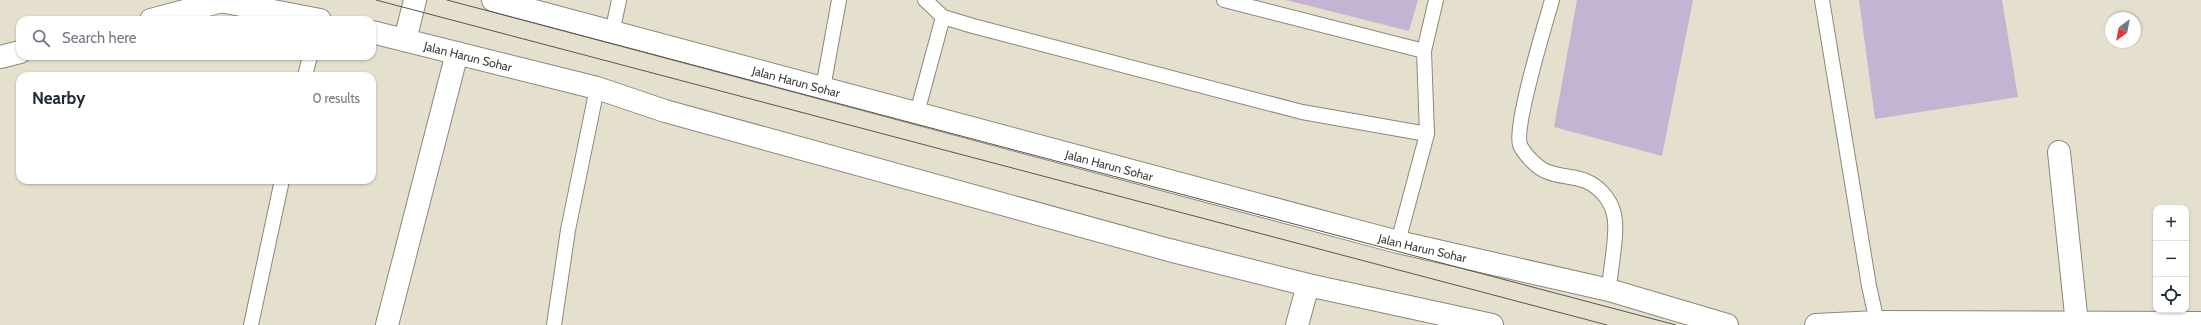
<!DOCTYPE html>
<html lang="en">
<head>
<meta charset="utf-8">
<style>
	:root { --surface:#fff; --page:#f2f2f3; --text:#1f2937; --muted:#747a83; --line:#e0e1e3 }
	body { margin:0; font-family:Cabin,sans-serif; background:var(--page); color:var(--text) }
	.controls { position:absolute; right:12px; bottom:12px; display:grid; overflow:hidden; border-radius:8px; box-shadow:0 1px 3px #0004 }
	.controls button { width:36px; height:36px; display:grid; place-items:center; padding:0; border:0; border-bottom:1px solid var(--line); background:var(--surface); color:var(--text); font:20px sans-serif }
	.compass { position:absolute; left:2105px; top:12px; width:36px; height:36px; border-radius:50%; background:var(--surface); box-shadow:0 1px 3px #0004; rotate:212deg }
	.list { margin:0; padding:0; list-style:none }
	h2 { display:flex; justify-content:space-between; align-items:center; height:52px; margin:0; padding:0 16px; font-size:17px }
	h2 small { font-size:13px; font-weight:400; color:var(--muted) }
	.icon { flex:none; width:22px; height:22px; fill:none; stroke:currentColor; stroke-width:2; stroke-linecap:round; stroke-linejoin:round }
	.map { position:relative; flex:none; width:2201px; height:325px; overflow:hidden }
	.search { position:absolute; background:var(--surface); box-shadow:0 1px 3px #0004; left:16px; top:16px; width:360px; height:44px; display:flex; align-items:center; gap:10px; box-sizing:border-box; padding:0 14px; border-radius:12px; color:var(--muted); font-size:15px }
	.panel { position:absolute; background:var(--surface); box-shadow:0 1px 3px #0004; left:16px; top:72px; width:360px; height:112px; border-radius:12px }
	.map>svg:first-child { display:block }
	.building { fill:#c4b4d4 }
	.lines { fill:none; stroke-linecap:round; stroke-linejoin:round }
	.lane-casing { stroke:#8c8777; stroke-width:16 }
	.street-casing { stroke:#8c8777; stroke-width:24 }
	.highway-casing { stroke:#8c8777; stroke-width:24 }
	.lane { stroke:#fff; stroke-width:14 }
	.street { stroke:#fff; stroke-width:22 }
	.highway { stroke:#fff; stroke-width:22 }
	.tram { stroke:#58554d; stroke-width:1 }
	.labels { text-anchor:middle; dominant-baseline:central; stroke-width:4; stroke-linejoin:round; paint-order:stroke }
	.street-label { font-size:12px; fill:#3d3b34; stroke:#fff }
</style>
</head>
<body>
<div class="map">
<svg width="2201" height="325" viewBox="0 0 2201 325">
	<rect width="100%" height="100%" fill="#e5e0ce"/>
	<!-- building -->
	<path class="building" d="M1286,0H1418L1409,31Z
		M1577,0H1693L1662,156L1554,127Z
		M1859,0H2002L2018,97L1875,119Z"/>
	<g class="lines">
		<defs>
			<path id="lane" d="M925,0L943,17L973,26L1302,112L1427,134
				M1224,0L1424,51
				M1552,0C1545,25 1514,125 1520,145C1524,154 1538,169 1548,172C1560,177 1574,176 1586,181C1602,188 1614,204 1615,221C1617,240 1610,270 1609,290
				M1822,0L1869,286L1877,322
				M612,33L619,0
				M305,76L310,56
				M823,88L839,0
				M917,113L943,17
				M1398,242L1427,134L1424,51L1436,0
				M251,325L282,180
				M554,325L568,230L597,88"/>
			<path id="street" d="M151,20L222,1
				M405,40L415,0
				M0,57L20,52
				M2059,152L2077,324
				M387,325L457,53
				M1297,325L1308,285
				M1816,325L1877,322L2201,323"/>
			<g id="highway">
				<path d="M215,0L320,20"/>
				<path id="s1" d="M493,0L1398,242L1609,290L1727,325"/>
				<path id="s2" d="M372,32L597,88L665,111L1169,250L1308,285L1492,325"/>
				<path d="M2005,325V323"/>
			</g>
		</defs>
		<!-- lane casing -->
		<use href="#lane" class="lane-casing"/>
		<!-- street casing -->
		<use href="#street" class="street-casing"/>
		<!-- highway casing -->
		<use href="#highway" class="highway-casing"/>
		<!-- lane -->
		<use href="#lane" class="lane"/>
		<!-- street -->
		<use href="#street" class="street"/>
		<!-- highway -->
		<use href="#highway" class="highway"/>
		<!-- tram -->
		<path class="tram" d="M376,0L1607,325
			M447,0L1676,325"/>
	</g>
	<g class="labels">
		<!-- street labels -->
		<g class="street-label">
			<text stroke="none"><textPath href="#s2" startOffset="99">Jalan Harun Sohar</textPath></text>
			<text stroke="none"><textPath href="#s1" startOffset="314">Jalan Harun Sohar</textPath></text>
			<text stroke="none"><textPath href="#s1" startOffset="638">Jalan Harun Sohar</textPath></text>
			<text stroke="none"><textPath href="#s1" startOffset="962">Jalan Harun Sohar</textPath></text>
		</g>
	</g>
</svg>
<div class="controls">
<button>+</button>
<button>−</button>
<button><svg class="icon" aria-label="locate" viewBox="0 0 24 24"><circle cx="12" cy="12" r="6"/><path d="M12 2v4M12 18v4M2 12h4M18 12h4"/></svg></button>
</div>
<svg class="compass" viewBox="-18 -18 36 36"><path d="M0-13l5 13h-10z" fill="#e53935"/><path d="M0 13l5-13h-10z" fill="#747a83"/></svg>
<div class="search"><svg class="icon" aria-label="search" viewBox="0 0 24 24"><circle cx="10" cy="10" r="6"/><path d="M15 15l6 6"/></svg>Search here</div>
<section class="panel">
<h2>Nearby<small>0 results</small></h2>
<ul class="list">
</ul>
</section>
</div>
</body>
</html>
